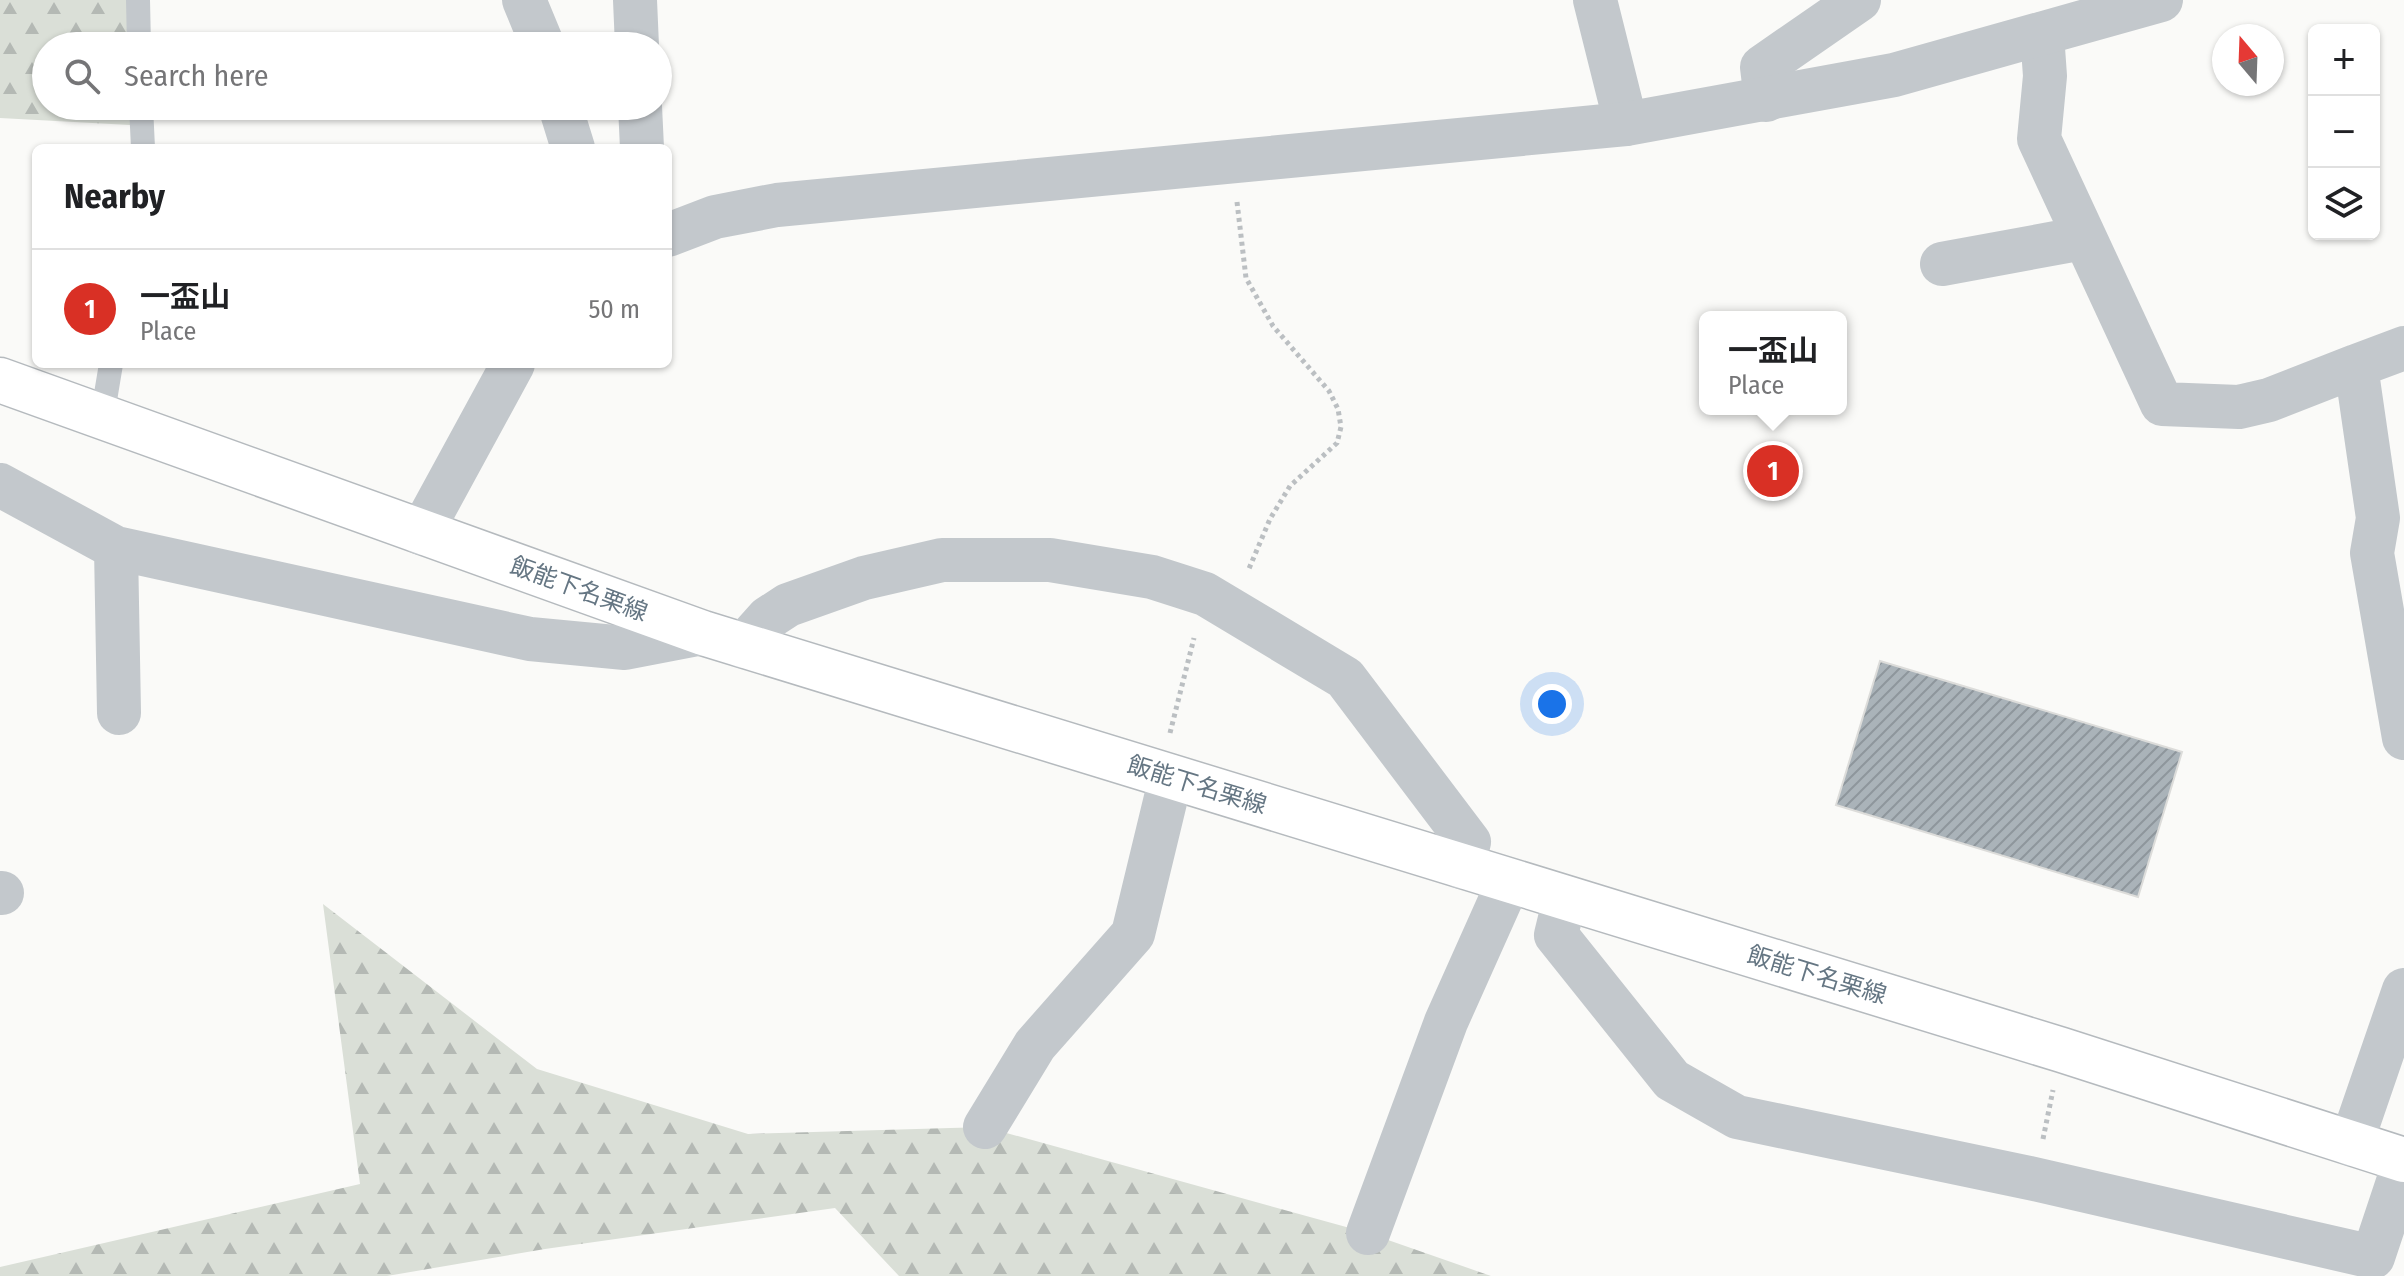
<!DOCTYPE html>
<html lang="en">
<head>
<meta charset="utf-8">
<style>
	:root { --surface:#fff; --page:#f2f2f2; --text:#202124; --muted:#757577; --line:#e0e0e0; --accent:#d93025 }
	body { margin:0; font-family:"Fira Sans Condensed","Noto Sans JP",sans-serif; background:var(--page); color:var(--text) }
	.controls { position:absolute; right:24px; top:24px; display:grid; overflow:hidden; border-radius:12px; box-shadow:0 2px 6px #0004 }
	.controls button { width:72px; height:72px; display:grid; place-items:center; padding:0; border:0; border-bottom:2px solid var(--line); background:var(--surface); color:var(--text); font:40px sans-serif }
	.compass { position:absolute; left:2212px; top:24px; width:72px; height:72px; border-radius:50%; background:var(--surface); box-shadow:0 2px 6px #0004; rotate:341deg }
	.you { position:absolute; left:1552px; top:704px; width:28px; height:28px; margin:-20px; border:6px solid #fff; border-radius:50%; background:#1a73e8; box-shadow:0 0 0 12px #1a73e833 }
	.badge { display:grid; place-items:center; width:52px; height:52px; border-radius:50%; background:var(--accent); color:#fff; font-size:26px; font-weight:700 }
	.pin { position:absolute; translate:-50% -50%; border:4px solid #fff; box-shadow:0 2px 8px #0006 }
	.popup { position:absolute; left:1699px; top:311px; width:148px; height:104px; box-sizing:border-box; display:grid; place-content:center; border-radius:12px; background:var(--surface); filter:drop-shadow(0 2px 6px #0005); font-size:26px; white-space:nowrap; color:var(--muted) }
	.popup b { font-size:30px; color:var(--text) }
	.popup::after { content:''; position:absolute; left:50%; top:100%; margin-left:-16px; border:16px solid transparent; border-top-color:var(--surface) }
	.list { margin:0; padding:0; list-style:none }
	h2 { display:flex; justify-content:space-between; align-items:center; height:104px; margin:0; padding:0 32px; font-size:34px }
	h2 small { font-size:26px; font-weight:400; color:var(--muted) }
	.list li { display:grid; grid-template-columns:52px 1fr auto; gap:24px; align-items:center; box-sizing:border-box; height:120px; padding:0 32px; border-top:2px solid var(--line) }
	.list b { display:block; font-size:30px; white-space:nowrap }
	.list p { margin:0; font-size:26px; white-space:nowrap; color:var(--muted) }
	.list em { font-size:26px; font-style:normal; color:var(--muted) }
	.icon { flex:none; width:44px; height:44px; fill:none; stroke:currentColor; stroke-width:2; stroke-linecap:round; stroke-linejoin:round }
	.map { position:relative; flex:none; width:2404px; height:1276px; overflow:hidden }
	.search { position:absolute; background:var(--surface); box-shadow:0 2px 6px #0004; left:32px; top:32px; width:640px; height:88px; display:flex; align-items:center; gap:20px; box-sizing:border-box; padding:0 28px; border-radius:44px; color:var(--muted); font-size:30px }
	.panel { position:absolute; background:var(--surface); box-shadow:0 2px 6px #0004; left:32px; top:144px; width:640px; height:224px; border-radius:12px }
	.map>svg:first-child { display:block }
	.forest { fill:url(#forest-firs) }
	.building { fill:url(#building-hatch); stroke:#dcdcda; stroke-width:2 }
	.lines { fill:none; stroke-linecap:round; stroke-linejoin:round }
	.primary-casing { stroke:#b5babe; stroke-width:47 }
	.path { stroke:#bbbfc2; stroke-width:5; stroke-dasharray:4 4; stroke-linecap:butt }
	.service { stroke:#c3c8cc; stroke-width:24 }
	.minor { stroke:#c3c8cc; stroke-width:44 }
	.tertiary { stroke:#c3c8cc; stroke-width:44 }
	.primary { stroke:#fff; stroke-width:44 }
	.labels { text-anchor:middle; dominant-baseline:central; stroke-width:8; stroke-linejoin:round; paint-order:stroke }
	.street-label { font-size:24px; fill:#657683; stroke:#fff }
</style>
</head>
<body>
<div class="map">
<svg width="2404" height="1276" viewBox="0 0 2404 1276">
	<defs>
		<pattern id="forest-firs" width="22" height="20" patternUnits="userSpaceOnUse" patternTransform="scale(2)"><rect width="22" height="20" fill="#dadfd7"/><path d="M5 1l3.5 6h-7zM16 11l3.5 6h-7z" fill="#b4b9b4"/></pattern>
		<pattern id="building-hatch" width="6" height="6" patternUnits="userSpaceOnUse" patternTransform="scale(2)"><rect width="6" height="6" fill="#aab3b9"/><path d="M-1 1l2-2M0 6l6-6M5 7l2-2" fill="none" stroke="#8e969c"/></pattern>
	</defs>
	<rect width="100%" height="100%" fill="#fafaf8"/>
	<!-- forest -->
	<path class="forest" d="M0,0H146L147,46H46V106H148V126L0,118Z
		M323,904L537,1069L748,1134L985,1127L1368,1233L1491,1276H899L835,1208L545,1249L387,1276H0V1267L360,1184Z"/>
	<!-- building -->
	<path class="building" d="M1880,661L2182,752L2138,897L1836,805Z"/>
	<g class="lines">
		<defs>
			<path id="primary" d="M0,380L703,633L2062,1050L2404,1160"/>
		</defs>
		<!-- primary casing -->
		<use href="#primary" class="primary-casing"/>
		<!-- path -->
		<path class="path" d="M1237,202L1246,278L1273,326L1329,391L1338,409L1341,427L1337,443L1290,486L1270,519L1248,571
			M1170,733L1194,638
			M2043,1139L2053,1090"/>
		<!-- service -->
		<path class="service" d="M138,0L139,46
			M141,106L143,148
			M102,418L111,364"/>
		<!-- minor -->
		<path class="minor" d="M524,0L543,46
			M635,0L637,46
			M1595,0L1626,124
			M2042,34L2045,76L2039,139L2162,404L2239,407L2269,400L2356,366L2378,518L2372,553L2404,738
			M1766,100L1762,67L1859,0
			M560,106L573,148
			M640,106L642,148
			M1942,264L2083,238
			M2356,366L2404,348
			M0,485L116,548L530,639L625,648L703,633
			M116,548L119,713
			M743,646L768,618L788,605L864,578L942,560H1050L1152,577L1205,594L1345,678L1469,842L1462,867
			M0,893H2
			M1565,898L1556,935L1672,1080L1737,1117L2034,1179L2373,1257L2404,1164
			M985,1127L1035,1045L1133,934L1171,777
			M2351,1144L2404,990
			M1368,1233L1446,1022L1509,881"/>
		<!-- tertiary -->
		<path class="tertiary" d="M668,235L715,217L777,205L1626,124L1894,75L2161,0
			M421,533L513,364"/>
		<!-- primary -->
		<use href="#primary" class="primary"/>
	</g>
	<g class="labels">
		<!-- street labels -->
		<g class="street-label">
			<text transform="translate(579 589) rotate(20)">飯能下名栗線</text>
			<text transform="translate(1197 785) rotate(17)">飯能下名栗線</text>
			<text transform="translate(1817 975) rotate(17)">飯能下名栗線</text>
		</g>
	</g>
</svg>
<div class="controls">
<button>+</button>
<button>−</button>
<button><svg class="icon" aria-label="layers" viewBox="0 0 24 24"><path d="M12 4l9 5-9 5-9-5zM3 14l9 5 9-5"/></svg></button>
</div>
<svg class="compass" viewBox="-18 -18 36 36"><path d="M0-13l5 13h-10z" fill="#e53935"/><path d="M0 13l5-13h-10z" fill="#757577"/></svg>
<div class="you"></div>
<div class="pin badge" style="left:1773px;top:471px">1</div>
<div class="popup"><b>一盃山</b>Place</div>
<div class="search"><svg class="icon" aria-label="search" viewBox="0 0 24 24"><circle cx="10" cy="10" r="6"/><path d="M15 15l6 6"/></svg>Search here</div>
<section class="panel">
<h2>Nearby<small></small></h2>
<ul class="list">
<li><span class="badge">1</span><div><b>一盃山</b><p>Place</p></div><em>50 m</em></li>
</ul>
</section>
</div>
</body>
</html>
